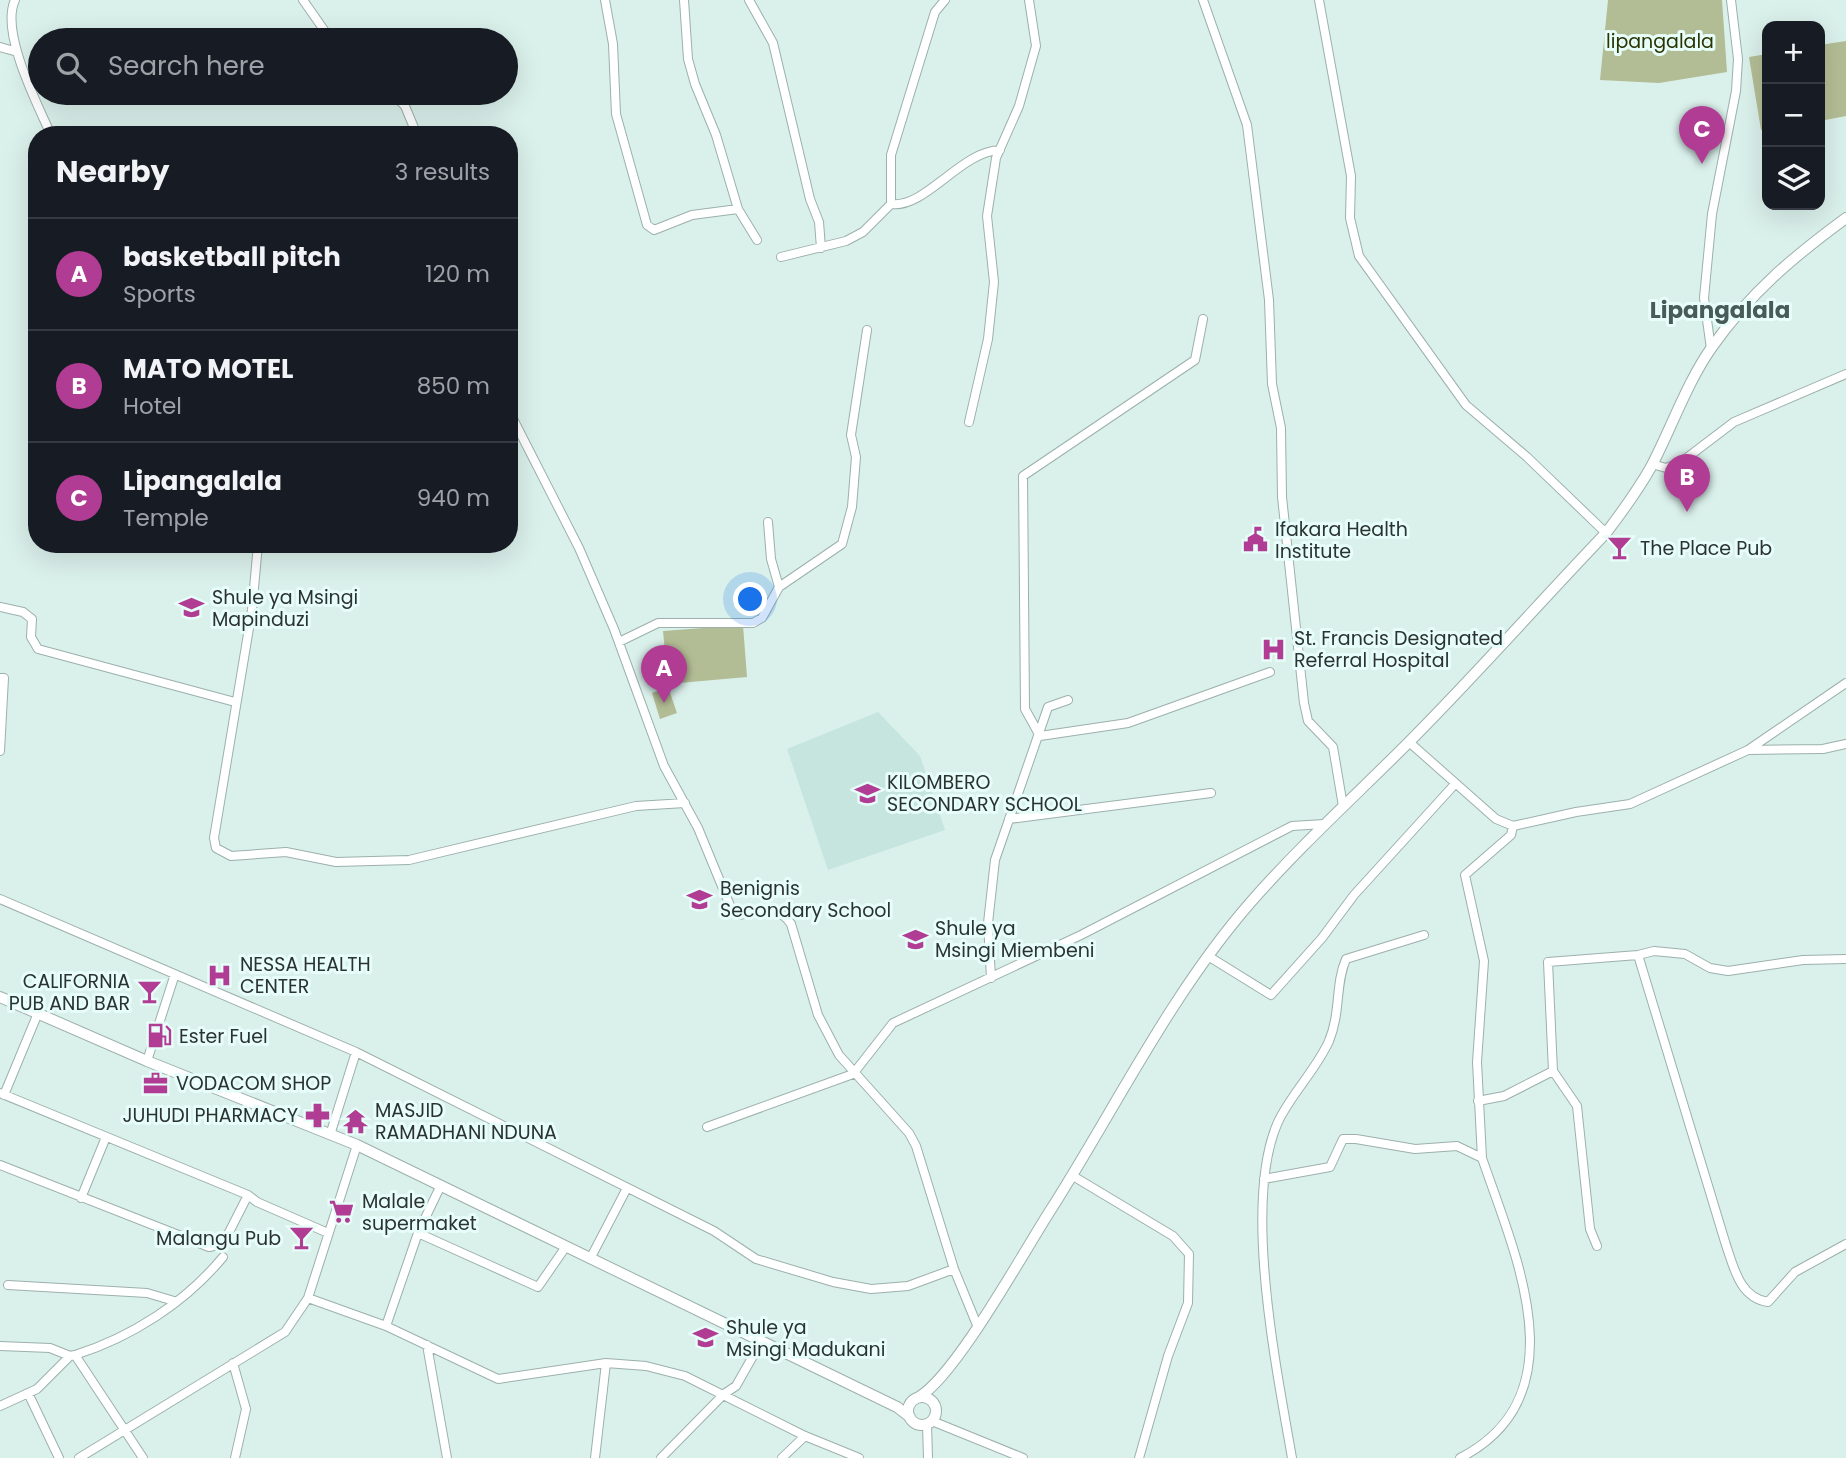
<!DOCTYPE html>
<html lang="en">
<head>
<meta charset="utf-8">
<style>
	:root { --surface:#171b24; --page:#242831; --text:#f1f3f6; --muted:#9ea1a6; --line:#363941; --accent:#b13c94 }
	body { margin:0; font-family:Poppins,sans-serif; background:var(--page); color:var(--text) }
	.controls { position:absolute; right:21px; top:21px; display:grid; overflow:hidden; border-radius:14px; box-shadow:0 7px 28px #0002 }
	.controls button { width:63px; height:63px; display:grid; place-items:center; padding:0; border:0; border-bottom:2px solid var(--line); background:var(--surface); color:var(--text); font:35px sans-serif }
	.you { position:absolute; left:751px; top:600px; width:24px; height:24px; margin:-18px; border:5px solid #fff; border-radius:50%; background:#1a73e8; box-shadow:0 0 0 10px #1a73e833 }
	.badge { display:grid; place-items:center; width:46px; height:46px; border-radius:50%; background:var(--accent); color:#fff; font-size:23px; font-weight:700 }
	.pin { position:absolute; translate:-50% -58px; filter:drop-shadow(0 2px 4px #0008) }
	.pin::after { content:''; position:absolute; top:37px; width:24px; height:21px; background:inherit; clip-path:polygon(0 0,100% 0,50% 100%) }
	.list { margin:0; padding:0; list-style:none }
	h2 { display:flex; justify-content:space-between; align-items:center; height:91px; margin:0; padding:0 28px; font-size:30px }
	h2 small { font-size:23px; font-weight:400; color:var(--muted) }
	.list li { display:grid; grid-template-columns:46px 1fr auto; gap:21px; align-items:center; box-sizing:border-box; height:112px; padding:0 28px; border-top:2px solid var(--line) }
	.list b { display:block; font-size:26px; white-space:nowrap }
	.list p { margin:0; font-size:23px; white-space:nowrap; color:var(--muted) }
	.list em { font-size:23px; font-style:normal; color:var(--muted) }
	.icon { flex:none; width:38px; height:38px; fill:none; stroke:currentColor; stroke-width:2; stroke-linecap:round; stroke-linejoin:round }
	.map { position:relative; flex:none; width:1846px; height:1458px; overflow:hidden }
	.search { position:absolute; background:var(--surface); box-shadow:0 7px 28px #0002; left:28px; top:28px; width:490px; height:77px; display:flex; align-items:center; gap:18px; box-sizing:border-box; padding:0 24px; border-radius:38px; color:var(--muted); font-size:26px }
	.panel { position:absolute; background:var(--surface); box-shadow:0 7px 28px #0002; left:28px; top:126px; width:490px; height:427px; border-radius:28px }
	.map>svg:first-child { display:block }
	.built { fill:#c6e5df }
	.green { fill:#b3bd95 }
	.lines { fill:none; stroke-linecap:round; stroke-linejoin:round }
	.minor-casing { stroke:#9cb0ac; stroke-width:10 }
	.secondary-casing { stroke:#9cb0ac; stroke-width:12 }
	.minor { stroke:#fff; stroke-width:8 }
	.secondary { stroke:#fff; stroke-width:10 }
	.labels { text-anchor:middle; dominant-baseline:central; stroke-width:6; stroke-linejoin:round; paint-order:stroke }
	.park-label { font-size:19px; fill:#2c3402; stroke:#e7fdf9 }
	.poi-label { font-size:19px; fill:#2b3331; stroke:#e7fdf9; text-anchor:start }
	.quarter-label { font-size:23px; font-weight:bold; fill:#485b58; stroke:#e7fdf9 }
</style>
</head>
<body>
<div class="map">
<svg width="1846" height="1458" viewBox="0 0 1846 1458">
	<rect width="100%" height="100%" fill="#daf0eb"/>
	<!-- built -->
	<path class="built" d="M878,712L920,756L945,830L828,870L787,749Z"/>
	<!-- green -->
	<path class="green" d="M1608,0H1722L1727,72L1659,83L1600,80Z
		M1846,41V116L1820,121V45Z
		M1767,54V129L1761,130L1749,57Z
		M743,625L747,677L668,684L663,631Z
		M668,687L677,713L660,719L652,693Z"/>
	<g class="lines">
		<defs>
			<path id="minor" d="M15,0C0,32 37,103 51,135
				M303,0L331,40
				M605,0L613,44L616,114L647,225L654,230L692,215L738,209
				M684,0L688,59L695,84L716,135L738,209L757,240
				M749,0L773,43L810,199L819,222L821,248
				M1203,0L1247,125L1269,300L1272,384L1281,428L1282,497L1304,703L1308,721L1333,747L1343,806
				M1319,0L1351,176L1350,218L1359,256L1466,405L1527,457L1606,533
				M0,47L14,51
				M392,93L405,106L417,135
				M891,204C925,209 961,151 1000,150
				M781,257L846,241L863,232L891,204V155L935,12L945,0
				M1203,319L1195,360L1023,476L1025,709L1040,736L1128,723L1270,672
				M1711,349L1704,298L1712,214L1736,91L1738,59L1731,0
				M509,411L579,548L614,629L664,766L698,828L731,908L739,915C759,912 779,905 791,924L818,1015L839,1055L909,1133L916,1146L954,1269L977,1325
				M969,422L988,339L994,282L987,216L996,158L1019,106L1036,46L1029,0
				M1652,464L1666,468L1680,463L1734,422L1846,374
				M768,522L771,559L779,587
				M258,544L252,610L214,838L216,848L231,856L286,852L336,862L409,860L636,806L685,803
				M0,607L23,612L32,619L31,637L38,649L235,702
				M619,642L658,623H753L762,618L779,587L842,544L852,507L856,457L851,435L867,330
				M0,678H4L0,751
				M1409,742L1496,819L1513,826L1576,812L1630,804L1748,750L1846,683
				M1748,750L1823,749L1846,744
				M1009,819L1211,793
				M0,899L356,1052L714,1231L756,1259L833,1282L871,1289L908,1286L954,1269
				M1638,955L1726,1245C1734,1268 1740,1298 1768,1302L1795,1272L1846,1244
				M1208,956L1271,995L1322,938L1354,895L1455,784
				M991,978L988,923L995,860L1048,707L1068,700
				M147,1061L175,974
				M0,1093L248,1195L257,1202L328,1233
				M4,1095L38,1013
				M1478,1101L1504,1096L1553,1071
				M707,1127L853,1074L893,1023L1081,935L1292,826L1324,824
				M330,1135L356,1052
				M357,1145L308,1298L386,1326L418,1233L441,1185
				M1482,1158L1477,1062L1484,961L1465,875L1511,835L1513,826
				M0,1165L209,1247L223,1244L248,1195
				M1073,1176L1173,1236L1189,1254L1188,1303L1168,1356L1139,1458
				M1264,1179L1330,1167L1343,1139H1356L1415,1149L1457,1146L1482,1158C1514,1252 1582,1396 1460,1458
				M81,1198L106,1137
				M418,1233L538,1287L565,1248
				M1597,1246L1590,1229L1577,1106L1553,1071L1548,962L1638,955L1654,951L1685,954L1710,968L1728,971L1803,960L1846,959
				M590,1259L627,1188
				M8,1285L147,1293L174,1301
				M386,1326L498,1379L606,1363L646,1366L685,1376L805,1436L859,1458
				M427,1345L447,1458
				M0,1346L50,1348L70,1356L75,1355L143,1458
				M75,1355C132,1337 186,1302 223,1257
				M233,1363L246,1409L235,1458
				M28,1393L59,1458
				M0,1406L37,1389L70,1356
				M932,1421L1023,1458
				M927,1424L928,1458
				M79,1458L285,1332L308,1298
				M595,1458L606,1363
				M661,1458L724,1394L736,1386L761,1342
				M782,1458L805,1436
				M1292,1458C1277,1371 1242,1202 1278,1122C1291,1094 1316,1070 1329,1041C1341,1012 1335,984 1346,959L1424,935"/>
			<path id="secondary" d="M0,997L147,1061L357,1145L897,1407L910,1417
				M919,1397C956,1375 1023,1253 1050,1211C1115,1109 1170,995 1250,903C1299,847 1354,797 1407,744C1475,676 1539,603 1606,533C1622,512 1638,490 1651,467C1672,427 1686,384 1712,347C1750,293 1793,257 1846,218
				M908 1411a14 14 0 1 1 28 0a14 14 0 1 1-28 0Z"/>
		</defs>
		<!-- minor casing -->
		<use href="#minor" class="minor-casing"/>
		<!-- secondary casing -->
		<use href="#secondary" class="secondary-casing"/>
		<!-- minor -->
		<use href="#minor" class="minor"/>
		<!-- secondary -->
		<use href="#secondary" class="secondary"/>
	</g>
	<!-- icons -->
	<defs>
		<symbol id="civic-bare" viewBox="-9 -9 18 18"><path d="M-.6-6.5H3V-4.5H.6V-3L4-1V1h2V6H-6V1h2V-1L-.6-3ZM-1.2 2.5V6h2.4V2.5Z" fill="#b13c94" stroke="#e7fdf9" stroke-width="2.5" paint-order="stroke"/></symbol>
		<symbol id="bar-bare" viewBox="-9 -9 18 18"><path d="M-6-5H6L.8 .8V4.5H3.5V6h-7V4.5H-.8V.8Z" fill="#b13c94" stroke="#e7fdf9" stroke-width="2.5" paint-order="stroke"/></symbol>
		<symbol id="school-bare" viewBox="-9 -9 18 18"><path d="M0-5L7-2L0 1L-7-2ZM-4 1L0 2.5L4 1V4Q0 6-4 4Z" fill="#b13c94" stroke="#e7fdf9" stroke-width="2.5" paint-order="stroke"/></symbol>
		<symbol id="hospital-bare" viewBox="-9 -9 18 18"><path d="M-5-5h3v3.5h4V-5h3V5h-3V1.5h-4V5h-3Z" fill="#b13c94" stroke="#e7fdf9" stroke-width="2.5" paint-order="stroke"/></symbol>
		<symbol id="fuel-bare" viewBox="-9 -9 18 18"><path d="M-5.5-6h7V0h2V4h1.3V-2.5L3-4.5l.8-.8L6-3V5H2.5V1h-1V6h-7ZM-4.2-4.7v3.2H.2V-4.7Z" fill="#b13c94" stroke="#e7fdf9" stroke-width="2.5" paint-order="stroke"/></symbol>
		<symbol id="office-bare" viewBox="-9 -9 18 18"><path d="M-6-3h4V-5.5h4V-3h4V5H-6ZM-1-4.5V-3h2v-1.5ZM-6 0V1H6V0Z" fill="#b13c94" stroke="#e7fdf9" stroke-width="2.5" paint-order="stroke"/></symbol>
		<symbol id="pharmacy-bare" viewBox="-9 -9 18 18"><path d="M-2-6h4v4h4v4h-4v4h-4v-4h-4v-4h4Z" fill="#b13c94" stroke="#e7fdf9" stroke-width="2.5" paint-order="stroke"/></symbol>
		<symbol id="temple-bare" viewBox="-9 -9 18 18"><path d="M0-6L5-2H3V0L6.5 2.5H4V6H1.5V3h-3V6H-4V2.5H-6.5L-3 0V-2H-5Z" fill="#b13c94" stroke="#e7fdf9" stroke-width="2.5" paint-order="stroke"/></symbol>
		<symbol id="supermarket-bare" viewBox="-9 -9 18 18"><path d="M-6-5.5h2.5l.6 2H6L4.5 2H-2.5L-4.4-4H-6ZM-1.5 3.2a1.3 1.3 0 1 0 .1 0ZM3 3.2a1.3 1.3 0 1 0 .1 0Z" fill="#b13c94" stroke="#e7fdf9" stroke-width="2.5" paint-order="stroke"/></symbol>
	</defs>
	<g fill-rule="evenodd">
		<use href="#civic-bare" x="1238" y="522" width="35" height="35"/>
		<use href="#bar-bare" x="1602" y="530" width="35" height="35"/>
		<use href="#school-bare" x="174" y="590" width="35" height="35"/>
		<use href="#hospital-bare" x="1256" y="632" width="35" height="35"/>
		<use href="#school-bare" x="850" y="776" width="35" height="35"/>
		<use href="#school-bare" x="682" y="882" width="35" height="35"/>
		<use href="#school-bare" x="898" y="922" width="35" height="35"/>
		<use href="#hospital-bare" x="202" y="958" width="35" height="35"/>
		<use href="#bar-bare" x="132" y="974" width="35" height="35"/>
		<use href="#fuel-bare" x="142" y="1018" width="35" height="35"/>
		<use href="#office-bare" x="138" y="1066" width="35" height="35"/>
		<use href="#pharmacy-bare" x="300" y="1098" width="35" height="35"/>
		<use href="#temple-bare" x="338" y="1104" width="35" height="35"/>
		<use href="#supermarket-bare" x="324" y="1194" width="35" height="35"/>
		<use href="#bar-bare" x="284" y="1220" width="35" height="35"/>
		<use href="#school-bare" x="688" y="1320" width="35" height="35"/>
	</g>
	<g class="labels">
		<!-- park labels -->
		<g class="park-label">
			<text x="1660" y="41">lipangalala</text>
		</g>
		<!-- poi labels -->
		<g class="poi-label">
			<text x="1275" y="529">Ifakara Health<tspan x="1275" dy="22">Institute</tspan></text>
			<text x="1640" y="548">The Place Pub</text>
			<text x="212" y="597">Shule ya Msingi<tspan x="212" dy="22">Mapinduzi</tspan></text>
			<text x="1294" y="638">St. Francis Designated<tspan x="1294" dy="22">Referral Hospital</tspan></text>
			<text x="887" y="782">KILOMBERO<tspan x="887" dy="22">SECONDARY SCHOOL</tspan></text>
			<text x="720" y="888">Benignis<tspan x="720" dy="22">Secondary School</tspan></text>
			<text x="935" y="928">Shule ya<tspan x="935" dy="22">Msingi Miembeni</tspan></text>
			<text x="240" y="964">NESSA HEALTH<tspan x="240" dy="22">CENTER</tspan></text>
			<text x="130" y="981" text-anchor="end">CALIFORNIA<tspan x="130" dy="22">PUB AND BAR</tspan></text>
			<text x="179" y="1036">Ester Fuel</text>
			<text x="176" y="1083">VODACOM SHOP</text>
			<text x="375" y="1110">MASJID<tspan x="375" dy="22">RAMADHANI NDUNA</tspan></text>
			<text x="298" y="1115" text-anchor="end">JUHUDI PHARMACY</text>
			<text x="362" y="1201">Malale<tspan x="362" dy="22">supermaket</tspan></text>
			<text x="281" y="1238" text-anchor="end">Malangu Pub</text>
			<text x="726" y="1327">Shule ya<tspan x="726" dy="22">Msingi Madukani</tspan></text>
		</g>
		<!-- quarter labels -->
		<g class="quarter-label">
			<text x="1720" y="310">Lipangalala</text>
		</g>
	</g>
</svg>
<div class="controls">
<button>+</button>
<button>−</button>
<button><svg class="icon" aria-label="layers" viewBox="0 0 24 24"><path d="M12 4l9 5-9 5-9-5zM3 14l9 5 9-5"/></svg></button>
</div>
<div class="you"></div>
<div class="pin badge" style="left:664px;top:703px">A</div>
<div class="pin badge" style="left:1687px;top:512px">B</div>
<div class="pin badge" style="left:1702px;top:164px">C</div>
<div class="search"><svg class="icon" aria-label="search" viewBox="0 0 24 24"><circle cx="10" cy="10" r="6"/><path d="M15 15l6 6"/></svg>Search here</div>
<section class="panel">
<h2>Nearby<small>3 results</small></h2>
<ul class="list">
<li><span class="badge">A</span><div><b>basketball pitch</b><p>Sports</p></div><em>120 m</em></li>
<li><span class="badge">B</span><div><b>MATO MOTEL</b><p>Hotel</p></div><em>850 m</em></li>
<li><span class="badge">C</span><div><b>Lipangalala</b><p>Temple</p></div><em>940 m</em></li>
</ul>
</section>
</div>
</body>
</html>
